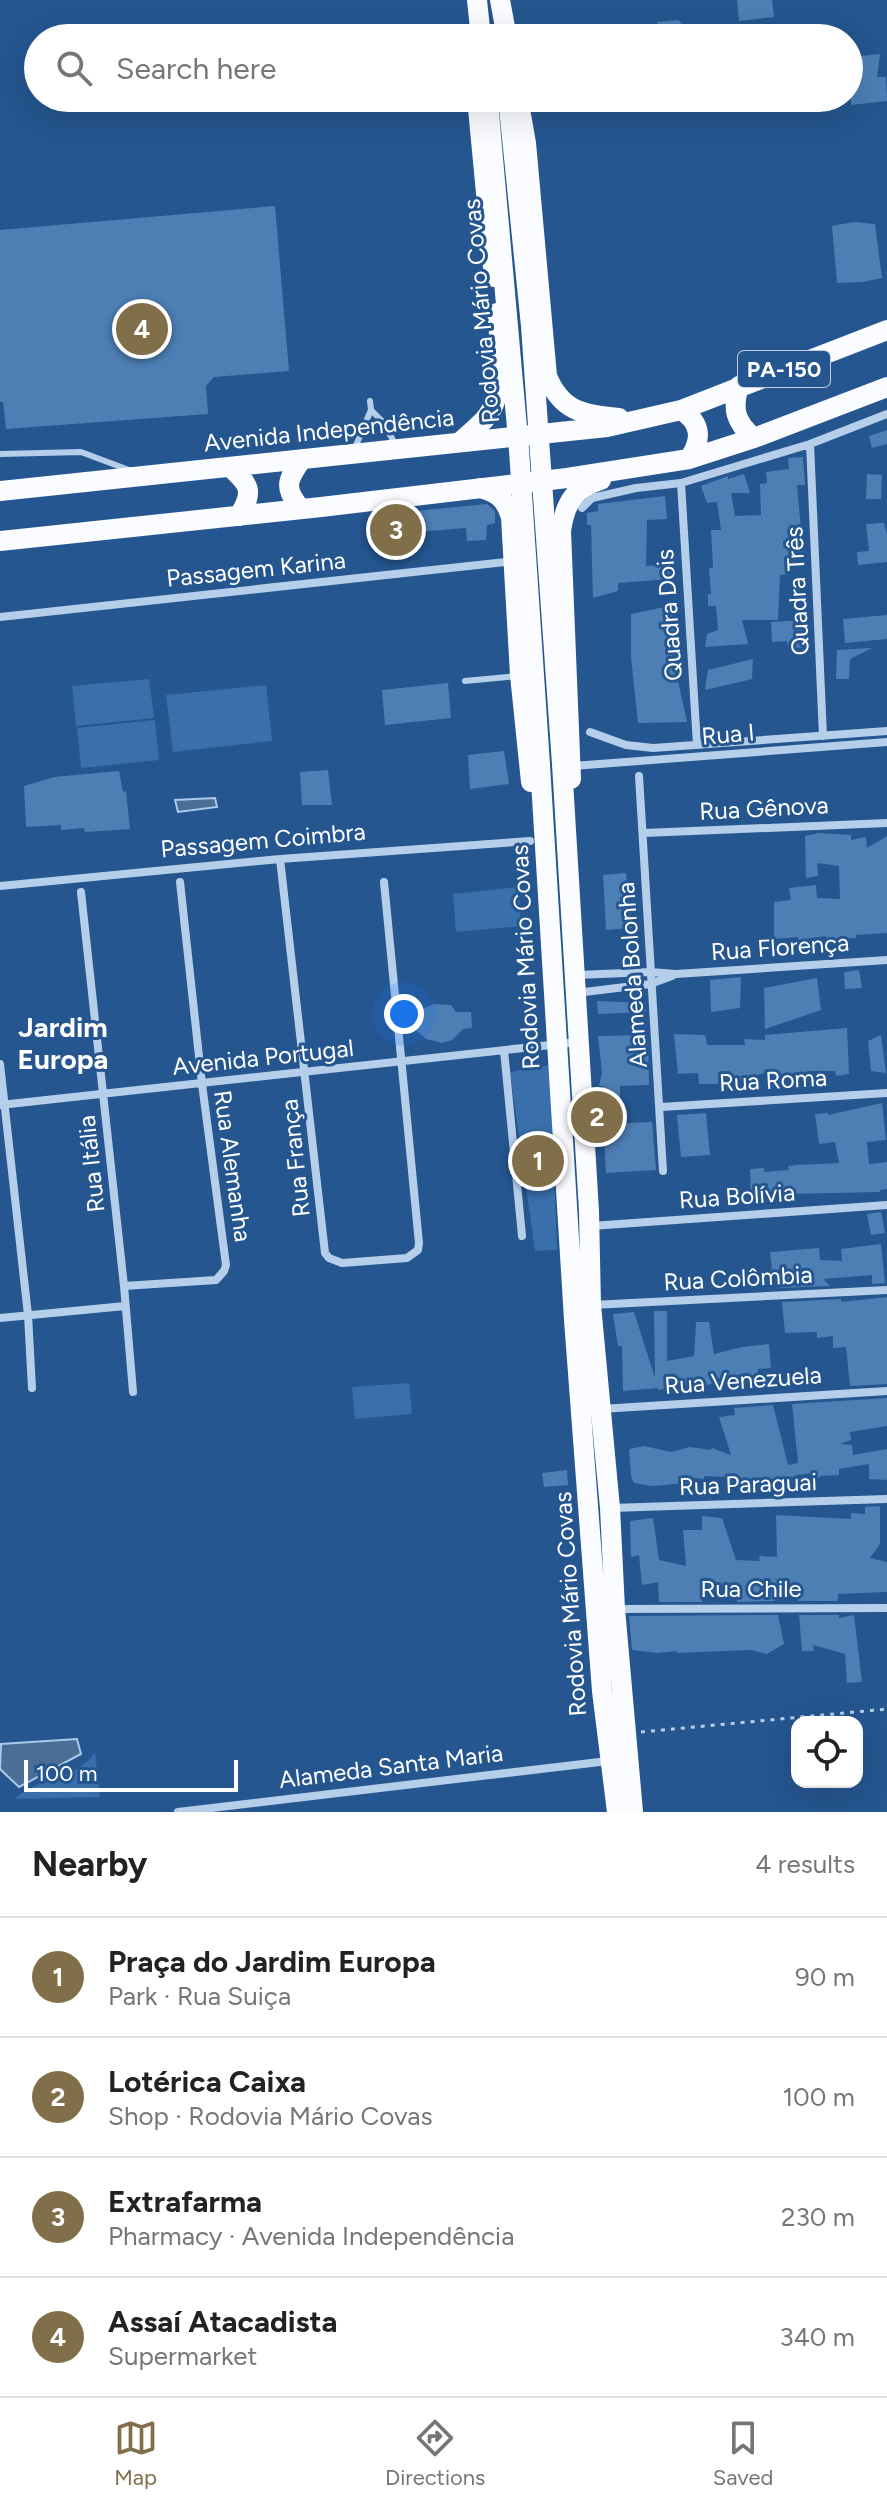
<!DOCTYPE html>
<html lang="en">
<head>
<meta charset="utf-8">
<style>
	:root { --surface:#fff; --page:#f2f2f2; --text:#222; --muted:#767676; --line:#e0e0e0; --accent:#816f49 }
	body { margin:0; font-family:Figtree,sans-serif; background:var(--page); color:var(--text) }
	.controls { position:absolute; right:24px; bottom:24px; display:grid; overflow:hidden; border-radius:16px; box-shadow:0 8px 32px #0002 }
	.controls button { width:72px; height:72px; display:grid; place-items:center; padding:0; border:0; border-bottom:2px solid var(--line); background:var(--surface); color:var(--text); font:40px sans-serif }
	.scale { position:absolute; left:24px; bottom:20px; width:214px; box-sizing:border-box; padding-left:8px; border:4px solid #fff; border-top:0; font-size:22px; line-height:28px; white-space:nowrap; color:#fff; -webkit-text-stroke:6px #25568f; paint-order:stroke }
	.you { position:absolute; left:404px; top:1014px; width:28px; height:28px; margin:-20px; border:6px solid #fff; border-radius:50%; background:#1a73e8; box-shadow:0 0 0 12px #1a73e833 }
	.badge { display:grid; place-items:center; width:52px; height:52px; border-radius:50%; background:var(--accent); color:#fff; font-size:26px; font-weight:700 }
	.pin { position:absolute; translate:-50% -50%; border:4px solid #fff; box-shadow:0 2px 8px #0006 }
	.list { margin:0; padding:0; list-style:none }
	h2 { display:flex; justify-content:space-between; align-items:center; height:104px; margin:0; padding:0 32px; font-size:34px }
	h2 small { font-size:26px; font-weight:400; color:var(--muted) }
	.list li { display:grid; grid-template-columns:52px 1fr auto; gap:24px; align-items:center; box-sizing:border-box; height:120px; padding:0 32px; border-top:2px solid var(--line) }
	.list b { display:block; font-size:30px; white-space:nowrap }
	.list p { margin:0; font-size:26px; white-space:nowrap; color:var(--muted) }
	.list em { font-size:26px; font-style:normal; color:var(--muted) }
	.icon { flex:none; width:44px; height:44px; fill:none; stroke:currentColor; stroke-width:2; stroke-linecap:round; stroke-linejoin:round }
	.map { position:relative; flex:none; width:887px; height:1812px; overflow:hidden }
	.search { position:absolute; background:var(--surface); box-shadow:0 8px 32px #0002; left:24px; right:24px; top:24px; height:88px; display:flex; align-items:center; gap:20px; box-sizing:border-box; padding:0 28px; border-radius:44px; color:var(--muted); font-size:30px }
	.sheet { height:584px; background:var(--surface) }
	nav { display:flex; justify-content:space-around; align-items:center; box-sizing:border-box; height:112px; border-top:2px solid var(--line); background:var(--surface); font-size:22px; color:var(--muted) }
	nav a { display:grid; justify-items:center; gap:4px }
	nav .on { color:var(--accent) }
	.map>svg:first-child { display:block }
	.green { fill:#3970ac }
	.water { fill:#4c6e96; stroke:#a9caec; stroke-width:2 }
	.building { fill:#4d7fb5 }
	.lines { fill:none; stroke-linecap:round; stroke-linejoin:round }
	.path { stroke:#b5cfeb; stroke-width:3; stroke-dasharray:4 6; stroke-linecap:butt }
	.service { stroke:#b5cfeb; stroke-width:6 }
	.minor { stroke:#b5cfeb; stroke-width:8 }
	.primary { stroke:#fafcff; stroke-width:20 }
	.primary-bridge { stroke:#fafcff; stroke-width:20 }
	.labels { text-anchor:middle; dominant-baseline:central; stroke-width:6; stroke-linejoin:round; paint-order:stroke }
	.shield { fill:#25568f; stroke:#beccdd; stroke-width:2 }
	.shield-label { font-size:22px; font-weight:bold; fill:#fff }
	.street-label { font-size:24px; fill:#fff; stroke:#25568f }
	.quarter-label { font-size:28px; font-weight:bold; fill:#fff; stroke:#25568f }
</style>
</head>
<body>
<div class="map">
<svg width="887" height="1812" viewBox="0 0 887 1812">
	<rect width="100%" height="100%" fill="#25568f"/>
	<!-- green -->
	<path class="green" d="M149,679L154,718L76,726L72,686Z
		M266,685L272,741L173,752L166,695Z
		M155,720L159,760L81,768L77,728Z
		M519,887L521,926L456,932L453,894Z
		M550,1065L557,1250L535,1251L510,1072Z
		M409,1383L412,1414L355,1419L352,1387Z
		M95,1753L100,1797L15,1799C37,1777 73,1782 95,1753Z"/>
	<!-- water -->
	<path class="water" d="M215,798L217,807L178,812L175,800Z
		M77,1739L81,1754L19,1787L0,1769L1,1744Z"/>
	<!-- building -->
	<path class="building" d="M737,0H772L774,17L739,21Z
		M678,20L684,26L698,27L699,38H659L657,22Z
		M880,54L877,77H886L887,101L851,105L849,57Z
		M275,206L289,371L214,377L206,386L208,414L6,429L3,402H0V230Z
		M854,222L875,224L882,278L863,282L837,283L832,226Z
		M887,430V444L872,448L869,436Z
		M803,457L805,485H797L803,553L788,554L790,574L780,575L778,620H742L748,644L705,647L707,634L718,630L716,606H708V594H711L709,568H713L711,530H721L717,502L707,503L701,486L728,476V479L744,474L750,493H731L735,516L761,515L760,484L767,483L766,472L789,469L788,458Z
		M867,474L882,475L881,499H866Z
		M665,496L667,519L647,520L646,566L671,564L672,579L618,583V591L593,598L591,525H587V513L598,511V504Z
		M487,504L495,511V523L487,525L486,540L467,541L466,528L404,533L405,542L388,544L387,518L417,514L416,511Z
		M879,523H884L887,535V562L858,565L857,552L869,551L866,524Z
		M674,605L682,653L672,654L687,722L638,723L631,657V614Z
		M887,615V639L845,643L843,619Z
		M803,620L804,648L788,647L787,641L772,642L771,622Z
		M872,648L850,659L849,679H836L837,650Z
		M753,659L752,679L705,690L708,670Z
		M448,683L451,718L385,725L382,690Z
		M504,751L509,784L470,789L468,755Z
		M328,770L332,805H302L300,772Z
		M119,771L123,792L126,791L130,829L85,832L84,828L61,830V825L26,827L24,786L54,777Z
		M819,833L851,835V840L866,837L867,848L887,836V933L856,935V938L842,939H826V936L798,940V937L774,939V902L791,900L789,888L816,885L817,898L840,899L839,866L817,863L818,876L806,878L805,836Z
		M626,873L632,928L606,930L603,875Z
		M859,970L862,988L845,989L844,972Z
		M741,977L740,1008L711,1012L710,980Z
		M817,978L821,1010L765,1029L764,988Z
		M597,1001L646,1003V1012L598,1014Z
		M434,1004L451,1005L456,1012H471L472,1028L463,1029L452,1040L442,1043L426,1039L412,1027V1020L424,1008Z
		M847,1028L849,1074L836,1076L835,1071H811L767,1077V1072L727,1084H699L698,1073L678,1074L674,1034L705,1035L707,1045H745L744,1039L765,1040V1035Z
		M648,1035L649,1085L620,1086V1103L604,1105L603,1086H599L602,1073L598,1036Z
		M881,1035L886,1073L871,1071L868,1041Z
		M882,1103L886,1140L867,1142L869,1164L887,1162V1189L880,1190V1192L787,1194V1198H751L750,1169L764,1168V1172L789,1170L788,1166L797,1165L839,1163L835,1142L819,1144L815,1114L828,1113V1115Z
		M706,1113L710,1155L681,1157L677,1115Z
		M652,1122L656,1170L606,1173L603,1124Z
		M881,1212L885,1233L871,1235L867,1214Z
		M881,1244L885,1283L872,1284V1275L823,1279L830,1286L780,1288V1283L765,1285L764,1271L772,1270L770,1252L819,1248L820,1260L842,1261L841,1249Z
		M887,1297V1384L850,1386L846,1347L833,1348V1336L817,1338V1332L785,1333L782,1302L841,1299V1302Z
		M654,1311H667V1361L694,1356L696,1322H709L714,1354L742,1347L769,1344L771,1368L758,1369V1379L710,1384L701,1388L700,1383L658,1390V1388L623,1391L622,1346H618L613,1314L634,1312L655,1378Z
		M887,1398V1426L850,1432L851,1440L840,1444L852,1445L853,1455L887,1449V1480L869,1479V1464L839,1469V1475L821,1476L813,1482L812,1473L797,1475L770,1488L737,1483L727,1484L726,1477L704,1476V1479L687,1477L690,1483L652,1486L634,1483L631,1476L629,1449L644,1446L671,1452L690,1447L711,1450L712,1448L731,1455L719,1417L735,1415L734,1408L773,1405L788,1465L798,1463L792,1404Z
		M567,1470L568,1485L544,1487L542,1473Z
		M880,1506V1544L870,1558L887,1562V1592L838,1594V1601H798L797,1595L774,1593L775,1601L737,1602V1595L730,1594V1587L702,1596V1602H659L658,1582L642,1585L639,1555L631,1557L630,1521L653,1518L659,1560L686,1566L683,1530H702V1516L722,1518L736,1560L760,1561L759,1556L777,1557L776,1515L851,1519V1513L865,1514V1507Z
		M778,1615L784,1644L767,1654L751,1650L677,1653V1651L658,1653L632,1650L629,1616Z
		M799,1615H839V1618L854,1615L862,1682L847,1683L845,1654L813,1645L814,1651H802Z"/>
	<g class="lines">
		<!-- path -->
		<path class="path" d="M641,1732L887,1709"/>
		<!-- service -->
		<path class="service" d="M371,410L384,423L396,446
			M354,450L371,410L370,401
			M0,454L81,452L129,470
			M465,681L517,676"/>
		<!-- minor -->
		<path class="minor" d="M810,444L823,736
			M681,483L697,745
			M582,508L592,498L636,488L681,483L810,444L887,414
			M0,617L515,561
			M590,732L626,745L653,748L887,731
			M573,766L887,742
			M639,776L663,1171
			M644,833L887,823
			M280,859L325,1253L329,1258L342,1263L407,1258L418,1250L419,1243L384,882
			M0,886L280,859L530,841
			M81,892L124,1286L133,1392
			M577,975L650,972L676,974L887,960
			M576,993L650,984L672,976
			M504,1050L522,1236
			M0,1064L28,1315L32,1388
			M0,1105L578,1042
			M661,1107L887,1093
			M591,1226L887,1205
			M124,1286L216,1280L224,1271L226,1265L202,1084L180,882
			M592,1305L887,1290
			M0,1318L125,1306
			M601,1409L887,1391
			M611,1508L887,1499
			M616,1609L887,1608
			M178,1812L608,1761"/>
		<!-- primary -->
		<path class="primary" d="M477,0L481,38
			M500,0L507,38
			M477,98L494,277
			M518,98L526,143L547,376C561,411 583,415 619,418
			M739,386C732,409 735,422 754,438
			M681,410C702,423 702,440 689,459
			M460,442C468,435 476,428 484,420C508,393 500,347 497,313
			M230,467C250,485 254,491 239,516
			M480,488C499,493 505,499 511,517L520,675L531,782
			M0,491L607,427L681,410L887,330
			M301,509C283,488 287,480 302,459
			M0,541L321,507L567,478L689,459L754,438L887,387
			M562,764L589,1211L591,1305L610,1508L615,1609L633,1812
			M540,765L574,1320L602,1691L617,1812
			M571,779L561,531C565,503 574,488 601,480"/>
		<!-- primary-bridge -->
		<path class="primary-bridge" d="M508,98L531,326L562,764
			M488,102L519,450L540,765"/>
	</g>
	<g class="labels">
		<!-- shield labels -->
		<rect class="shield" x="738" y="351" width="92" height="36" rx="6"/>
		<g class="shield-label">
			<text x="784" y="369">PA-150</text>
		</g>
		<!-- street labels -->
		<g class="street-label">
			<text transform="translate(481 311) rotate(-95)">Rodovia Mário Covas</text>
			<text transform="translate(329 430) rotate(-6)">Avenida Independência</text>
			<text transform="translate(256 569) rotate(-6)">Passagem Karina</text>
			<text transform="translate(797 591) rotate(-93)">Quadra Três</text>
			<text transform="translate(669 615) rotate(-94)">Quadra Dois</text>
			<text transform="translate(728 734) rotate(-5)">Rua I</text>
			<text transform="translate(764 808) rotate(-3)">Rua Gênova</text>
			<text transform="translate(263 840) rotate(-5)">Passagem Coimbra</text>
			<text transform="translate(780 947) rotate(-4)">Rua Florença</text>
			<text transform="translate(525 957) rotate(-93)">Rodovia Mário Covas</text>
			<text transform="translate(632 975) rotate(-94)">Alameda Bolonha</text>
			<text transform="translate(263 1057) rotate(-6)">Avenida Portugal</text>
			<text transform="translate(773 1080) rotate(-3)">Rua Roma</text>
			<text transform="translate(295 1158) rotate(-96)">Rua França</text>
			<text transform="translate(91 1164) rotate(-96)">Rua Itália</text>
			<text transform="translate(233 1166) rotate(82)">Rua Alemanha</text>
			<text transform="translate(737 1196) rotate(-4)">Rua Bolívia</text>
			<text transform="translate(738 1278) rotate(-3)">Rua Colômbia</text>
			<text transform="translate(743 1380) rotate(-4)">Rua Venezuela</text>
			<text transform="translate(748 1484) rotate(-2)">Rua Paraguai</text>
			<text x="751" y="1588">Rua Chile</text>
			<text transform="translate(570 1604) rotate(-94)">Rodovia Mário Covas</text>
			<text transform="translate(391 1766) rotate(-7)">Alameda Santa Maria</text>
		</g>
		<!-- quarter labels -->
		<g class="quarter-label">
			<text x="63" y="1027">Jardim<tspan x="63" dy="32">Europa</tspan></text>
		</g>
	</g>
</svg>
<div class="controls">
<button><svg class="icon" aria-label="locate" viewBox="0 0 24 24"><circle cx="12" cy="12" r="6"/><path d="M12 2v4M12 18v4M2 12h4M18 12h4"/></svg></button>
</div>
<div class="scale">100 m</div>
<div class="you"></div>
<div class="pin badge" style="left:538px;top:1161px">1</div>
<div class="pin badge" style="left:597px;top:1117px">2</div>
<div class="pin badge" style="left:396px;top:530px">3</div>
<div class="pin badge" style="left:142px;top:329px">4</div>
<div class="search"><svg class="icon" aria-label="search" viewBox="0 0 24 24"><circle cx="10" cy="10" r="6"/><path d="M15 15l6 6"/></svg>Search here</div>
</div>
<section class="sheet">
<h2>Nearby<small>4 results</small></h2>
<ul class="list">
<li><span class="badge">1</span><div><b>Praça do Jardim Europa</b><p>Park · Rua Suiça</p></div><em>90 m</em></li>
<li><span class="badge">2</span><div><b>Lotérica Caixa</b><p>Shop · Rodovia Mário Covas</p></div><em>100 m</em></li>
<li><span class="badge">3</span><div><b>Extrafarma</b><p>Pharmacy · Avenida Independência</p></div><em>230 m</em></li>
<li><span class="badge">4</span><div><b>Assaí Atacadista</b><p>Supermarket</p></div><em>340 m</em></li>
</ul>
</section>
<nav>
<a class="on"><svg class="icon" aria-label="map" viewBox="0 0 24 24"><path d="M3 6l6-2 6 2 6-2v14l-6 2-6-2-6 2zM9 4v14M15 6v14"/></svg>Map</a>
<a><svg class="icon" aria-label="directions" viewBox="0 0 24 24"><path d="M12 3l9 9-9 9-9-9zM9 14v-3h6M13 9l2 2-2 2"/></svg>Directions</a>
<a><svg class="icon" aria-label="saved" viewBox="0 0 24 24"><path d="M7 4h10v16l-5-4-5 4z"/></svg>Saved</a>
</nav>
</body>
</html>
